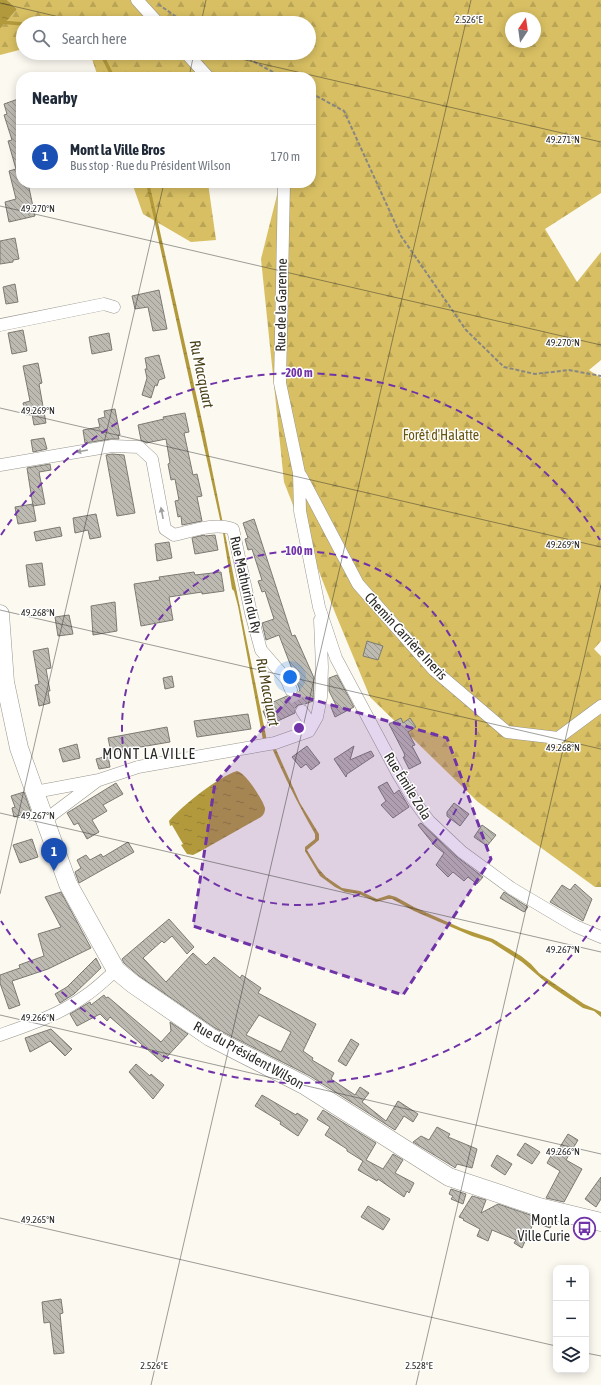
<!DOCTYPE html>
<html lang="en">
<head>
<meta charset="utf-8">
<style>
	:root { --surface:#fff; --page:#f6f6f7; --text:#1f2937; --muted:#747a83; --line:#e0e1e3; --accent:#7133a8 }
	body { margin:0; font-family:"Asap Condensed",sans-serif; background:var(--page); color:var(--text) }
	.controls { position:absolute; right:12px; bottom:12px; display:grid; overflow:hidden; border-radius:8px; box-shadow:0 2px 10px #0003 }
	.controls button { width:36px; height:36px; display:grid; place-items:center; padding:0; border:0; border-bottom:1px solid var(--line); background:var(--surface); color:var(--text); font:20px sans-serif }
	.compass { position:absolute; left:505px; top:12px; width:36px; height:36px; border-radius:50%; background:var(--surface); box-shadow:0 2px 10px #0003; rotate:13deg }
	.you { position:absolute; left:290px; top:677px; width:14px; height:14px; margin:-10px; border:3px solid #fff; border-radius:50%; background:#1a73e8; box-shadow:0 0 0 6px #1a73e833 }
	.badge { display:grid; place-items:center; width:26px; height:26px; border-radius:50%; background:var(--accent); color:#fff; font-size:13px; font-weight:700 }
	.pin { position:absolute; translate:-50% -33px; filter:drop-shadow(0 1px 2px #0008) }
	.pin::after { content:''; position:absolute; top:21px; width:14px; height:12px; background:inherit; clip-path:polygon(0 0,100% 0,50% 100%) }
	.list { margin:0; padding:0; list-style:none }
	h2 { display:flex; justify-content:space-between; align-items:center; height:52px; margin:0; padding:0 16px; font-size:17px }
	h2 small { font-size:13px; font-weight:400; color:var(--muted) }
	.list li { display:grid; grid-template-columns:26px 1fr auto; gap:12px; align-items:center; box-sizing:border-box; height:64px; padding:0 16px; border-top:1px solid var(--line) }
	.list b { display:block; font-size:15px; white-space:nowrap }
	.list p { margin:0; font-size:13px; white-space:nowrap; color:var(--muted) }
	.list em { font-size:13px; font-style:normal; color:var(--muted) }
	.icon { flex:none; width:22px; height:22px; fill:none; stroke:currentColor; stroke-width:2; stroke-linecap:round; stroke-linejoin:round }
	.map { position:relative; flex:none; width:601px; height:1385px; overflow:hidden }
	.search { position:absolute; background:var(--surface); box-shadow:0 2px 10px #0003; left:16px; top:16px; width:300px; height:44px; display:flex; align-items:center; gap:10px; box-sizing:border-box; padding:0 14px; border-radius:22px; color:var(--muted); font-size:15px }
	.panel { position:absolute; background:var(--surface); box-shadow:0 2px 10px #0003; left:16px; top:72px; width:300px; height:116px; border-radius:16px }
	.map>svg:first-child { display:block }
	.forest { fill:url(#forest-firs); fill-rule:evenodd }
	.water { fill:url(#water-ripples) }
	.lines { fill:none; stroke-linecap:round; stroke-linejoin:round }
	.stream { stroke:#b29a3c; stroke-width:3.5 }
	.building { fill:url(#building-back-hatch); stroke:#7c7a72; fill-rule:evenodd }
	.street-tunnel { stroke:#d1d0c8; stroke-width:12; stroke-dasharray:12 6; stroke-linecap:butt }
	.street-casing { stroke:#98968e; stroke-width:13 }
	.secondary-casing { stroke:#98968e; stroke-width:19 }
	.path { stroke:#898782; stroke-width:2; stroke-dasharray:4 2; stroke-linecap:butt }
	.street { stroke:#fff; stroke-width:12 }
	.secondary { stroke:#fff; stroke-width:18 }
	.oneway { fill:#a09f9e }
	.marked { fill:#7133a8; fill-opacity:0.2; stroke:#7133a8; stroke-width:3; stroke-dasharray:8 5; stroke-linejoin:round }
	.ticks { fill:none; stroke:#2b2a27; stroke-width:1; stroke-opacity:0.45 }
	.ring { fill:none; stroke:#7133a8; stroke-width:2; stroke-dasharray:7 5 }
	.labels { text-anchor:middle; dominant-baseline:central; stroke-width:3; stroke-linejoin:round; paint-order:stroke }
	.street-label { font-size:14px; fill:#2b2a27; stroke:#fff }
	.park-label { font-size:14px; fill:#67560e; stroke:#fff }
	.poi-label { font-size:14px; fill:#2b2a27; stroke:#fff; text-anchor:end }
	.water-label { font-size:15px; font-style:italic; fill:#4b4119; stroke:#fff }
	.neighbourhood-label { font-size:15px; letter-spacing:1px; fill:#2b2a27; stroke:#fff }
	.ticks-label { font-size:10px; text-anchor:middle; fill:#2b2a27; stroke:#fff; stroke-width:3; stroke-linejoin:round; paint-order:stroke }
	.centre { fill:#7133a8; stroke:#fff; stroke-width:2 }
	.ring-label { font-size:12px; text-anchor:middle; font-weight:bold; fill:#7133a8; stroke:#fff; stroke-width:3; stroke-linejoin:round; paint-order:stroke }
</style>
</head>
<body>
<div class="map">
<svg width="601" height="1385" viewBox="0 0 601 1385">
	<defs>
		<pattern id="forest-firs" width="22" height="20" patternUnits="userSpaceOnUse"><rect width="22" height="20" fill="#d8bf63"/><path d="M5 1l3.5 6h-7zM16 11l3.5 6h-7z" fill="#baa456"/></pattern>
		<pattern id="water-ripples" width="26" height="14" patternUnits="userSpaceOnUse"><rect width="26" height="14" fill="#b29a3c"/><path d="M2 4q2-2 4 0t4 0M15 11q2-2 4 0t4 0" fill="none" stroke="#917e32"/></pattern>
		<pattern id="building-back-hatch" width="6" height="6" patternUnits="userSpaceOnUse"><rect width="6" height="6" fill="#bdbab2"/><path d="M-1 5l2 2M0 0l6 6M5-1l2 2" fill="none" stroke="#9a9791"/></pattern>
	</defs>
	<rect width="100%" height="100%" fill="#fbf9f0"/>
	<!-- forest -->
	<path class="forest" d="M7,0H601V193L545,229L577,282L601,252V360L589,370L601,378V641L594,649L601,656V887H595L478,802L370,697L336,615L284,482L261,259L280,183H311V77H98L90,53H309V23H23V49L0,55V29L17,9ZM511,18H535V42H511Z
		M132,183H208L216,240L191,242L143,214Z"/>
	<!-- water -->
	<path class="water" d="M0,0H7L17,9L0,29Z
		M146,183H149L151,191L204,430L267,741L263,740L238,606L234,591L232,589L223,533Z
		M275,747L300,803L319,834V840L307,850L318,868L326,877L342,888L360,891L377,899L389,895L396,897L414,907L461,928L493,939L521,956L531,964L539,973L584,1004L599,1011L601,1012V1017L594,1011L583,1008L562,994L549,985L522,962L491,942L472,936L414,911L392,899H388L376,902L359,894L345,892L335,887L320,876L305,851V847L315,839V834C299,806 285,778 272,748Z
		M237,771C245,772 263,800 265,808C265,812 264,814 261,817L199,852L193,855L187,854L181,845L183,844L172,825L170,826L169,821C183,805 218,777 237,771Z"/>
	<g class="lines">
		<!-- stream -->
		<path class="stream" d="M0,22L23,24
			M101,53L113,77"/>
	</g>
	<!-- building -->
	<path class="building" d="M21,98V183H28L35,216L9,222L5,202L16,199L9,171L16,169L8,141L12,140L4,115L7,114L4,104Z
		M15,238L19,259L13,260V262L0,264V241Z
		M15,284L18,302L6,304L3,287Z
		M159,290L167,329L153,331L148,307L135,309L132,296Z
		M23,330L27,351L12,354L8,333Z
		M109,333L112,350L92,354L89,337Z
		M159,355L165,378L159,380L157,386L155,385L151,398L142,395L147,378L145,369H147L145,358Z
		M38,363L42,383L39,384L46,423L34,425L32,414L26,415L23,403L30,401L23,366Z
		M115,409L120,435H118L119,439H111L85,443L83,430L100,427L98,419L105,417L104,411Z
		M185,413L189,432L184,433L193,475L197,474L202,496L197,497L202,521L182,525L181,516L178,517L175,501L179,500L175,479L171,480L168,464L170,463L166,439L146,443L141,440L138,425L164,419L163,417Z
		M44,438L47,449L33,452L31,440Z
		M112,454L124,455L135,513L117,516L106,455Z
		M50,464L51,470L39,472L45,504L33,506L27,468Z
		M33,504L36,521L18,524L15,507Z
		M96,514L101,537L90,539L88,530L75,533L73,518Z
		M254,519L292,636L295,635L314,678L313,701L305,704L298,705L295,708V713L269,725L263,711H265L264,706L287,696L294,697L300,690L279,635L266,640L262,623L274,619L265,591L262,592L258,581L262,580L252,549L248,550L245,539L248,538L243,523Z
		M60,527L62,536L36,541L34,532Z
		M204,535L205,536L215,535L218,550L195,554L192,538Z
		M169,542L172,558L157,561L155,544Z
		M42,563L45,585L29,587L26,565Z
		M194,572L195,575L221,572L224,591L202,594V592L169,597L173,620L141,626L134,584L160,580L159,577Z
		M115,602L117,631L93,635L91,606Z
		M69,615L73,634L58,636L55,617Z
		M367,641L383,646L378,660L363,656Z
		M48,648L51,668L46,669L50,691H48L50,703L39,706L35,685L39,684L33,651Z
		M337,675L354,707L335,717L331,707L336,705L329,691V678Z
		M172,676L174,687L165,689L163,678Z
		M248,714L251,729L197,737L194,721Z
		M401,718L403,723L410,718L416,727L408,732L415,745L412,746L421,763L409,769L403,757H405L404,753L389,724Z
		M167,727L170,742L111,752L108,738Z
		M77,744L80,758L63,762L59,749Z
		M307,746L320,763L311,770L306,764L301,768L292,757Z
		M354,746L350,760L371,751L374,756L347,774L346,777L334,759Z
		M108,756L110,767L99,769L96,759Z
		M387,782L394,794L399,790L409,807L393,818L381,805L386,801L378,787Z
		M116,783L123,794L103,805L107,811L92,820L99,832L87,839L78,823L74,825L67,813Z
		M24,792L31,812L14,817L12,808L15,807L11,796Z
		M454,803L469,814L460,826L447,816V812Z
		M421,823L457,857L483,877L477,884L468,877L464,881L453,872L448,877L436,865L444,853L435,846L418,825Z
		M482,825L496,835L487,846L474,837Z
		M32,839L38,857L20,863L13,845Z
		M128,842L134,852L79,883L75,872L81,868L77,860L86,855L90,860L101,854L103,857Z
		M575,884L592,899L583,921L550,902L562,885L570,890Z
		M61,892L91,948L48,969L12,981L20,1005L9,1009L0,983V975L20,968L19,965L44,956L38,934L61,927L45,897Z
		M504,892L528,907L524,912L500,898Z
		M169,919L194,947L187,954L172,936L164,943L162,941L143,958L166,982L193,953L206,965L214,957L240,978L242,975L261,988L258,993L316,1024L303,1051L313,1058L312,1060L334,1073L331,1079L355,1095L360,1087L369,1093L362,1102L386,1121L398,1101L418,1114L413,1122L404,1116L395,1130L310,1076L215,1028L139,976L124,963L122,959ZM259,1015L291,1032L281,1052L246,1035Z
		M96,958L101,968L74,994L60,1003L55,994L67,987Z
		M104,995L106,998L108,997L161,1042L171,1031L170,1022L188,1034L162,1062L110,1017L107,1021L100,1014L77,1026L70,1014L90,1002L91,1005Z
		M51,1029L72,1049L65,1056L50,1041L30,1052L25,1038Z
		M351,1039L359,1044L346,1066L338,1061Z
		M136,1064L150,1076L151,1074L164,1085L153,1099L129,1072Z
		M262,1095L296,1115L297,1113L308,1120L298,1136L280,1124L281,1122L255,1106Z
		M323,1110L376,1143L366,1160L383,1169L393,1154L403,1160L395,1173L414,1183L409,1193L407,1191L404,1197L378,1179L377,1181L358,1170L363,1161L347,1151V1149L325,1135L330,1127L317,1119Z
		M437,1127L450,1134L448,1137L477,1149L472,1168L457,1164L455,1168L454,1167L413,1142L421,1136L429,1140Z
		M568,1134L578,1140L566,1160L582,1169L564,1202L546,1198L560,1171L547,1163L552,1154L555,1155Z
		M525,1143L540,1152L532,1164L517,1155Z
		M497,1155L512,1164L505,1175L491,1166Z
		M601,1177V1199L596,1207L585,1199Z
		M451,1189L466,1194L463,1204L451,1199L453,1196L449,1194Z
		M472,1196L486,1200L481,1213L498,1204L536,1217L554,1221L550,1228L534,1222L522,1248L514,1243L516,1240L492,1230L488,1241L477,1236L480,1229L463,1220L464,1219L459,1217Z
		M368,1206L390,1219L383,1230L361,1217Z
		M61,1299L63,1313L60,1314L64,1353L54,1354L50,1322L44,1323L42,1302Z"/>
	<g class="lines">
		<!-- street-tunnel -->
		<path class="street-tunnel" d="M291,690L302,711"/>
		<defs>
			<path id="street" d="M137,0L158,23
				M186,53L208,77
				M284,183L280,383L299,473L300,511L319,607L336,658L398,774L415,802L429,821L462,852L511,888L575,926L601,937
				M0,325L104,304L114,307
				M0,465L112,446L139,447L152,459L165,529L174,535C192,531 215,522 233,529L251,613L261,650L287,680L291,690
				M301,476L358,584L434,670L507,732L558,738L601,706
				M302,711L312,726
				M35,792L99,780L138,767L275,743L309,731L317,717L321,697L322,667L320,620
				M45,820L97,781
				M0,1035C29,1025 59,1015 85,996C96,989 106,979 116,970"/>
			<path id="secondary" d="M0,614L5,682L19,748L68,884L116,970L133,984L210,1037L304,1085L449,1177L539,1207L601,1222"/>
		</defs>
		<!-- street casing -->
		<use href="#street" class="street-casing"/>
		<!-- secondary casing -->
		<use href="#secondary" class="secondary-casing"/>
		<!-- path -->
		<path class="path" d="M158,4L185,23
			M238,53L282,77
			M311,93L344,111L401,236L466,330L504,367L535,374L569,370L601,376"/>
		<!-- street -->
		<use href="#street" class="street"/>
		<!-- secondary -->
		<use href="#secondary" class="secondary"/>
	</g>
	<!-- one-way arrows -->
	<defs><path id="oneway-solid" d="M-6-.8H1V-3.2L6.5 0L1 3.2V.8H-6Z"/></defs>
	<g class="oneway">
		<use href="#oneway-solid" transform="translate(82 451) rotate(170)"/>
		<use href="#oneway-solid" transform="translate(162 513) rotate(-101)"/>
	</g>
	<!-- marked area -->
	<path class="marked" d="M293,694L447,738L491,859L403,995L193,926L215,783Z"/>
	<!-- ticks -->
	<path class="ticks" d="M0,3L85,23M201,23L206,0M215,53L601,142M189,77L194,53M0,206L601,345M0,408L601,547M0,610L601,749M0,813L601,952M0,894L164,183M0,1015L601,1154M0,1218L556,1346M586,1353L601,1356M151,1385L471,0M416,1385L601,585"/>
	<!-- distance rings -->
	<g class="ring">
		<circle cx="299" cy="728" r="177"/>
		<path d="M600 916A355 355 0 0 1 1 921M1 535A355 355 0 0 1 600 540"/>
	</g>
	<!-- icons -->
	<defs>
		<symbol id="bus-ring" viewBox="-11 -11 22 22"><circle r="9.5" fill="#fff" stroke="#7133a8" stroke-width="1.5"/><path d="M-5-6H5V4H4V6H2V4H-2V6H-4V4H-5ZM-3.5-4V0h7V-4ZM-3.5 1.2v1.5H-2V1.2ZM2 1.2v1.5H3.5V1.2Z" fill="#7133a8"/></symbol>
	</defs>
	<g fill-rule="evenodd">
		<use href="#bus-ring" x="572" y="1216" width="25" height="25"/>
	</g>
	<g class="labels">
		<!-- street labels -->
		<g class="street-label">
			<text transform="translate(281 305) rotate(-89)">Rue de la Garenne</text>
			<text transform="translate(246 585) rotate(77)">Rue Mathurin du Ry</text>
			<text transform="translate(406 636) rotate(47)">Chemin Carrière Ineris</text>
			<text transform="translate(408 786) rotate(58)">Rue Émile Zola</text>
			<text transform="translate(249 1055) rotate(29)">Rue du Président Wilson</text>
		</g>
		<!-- park labels -->
		<g class="park-label">
			<text x="441" y="435">Forêt d'Halatte</text>
		</g>
		<!-- poi labels -->
		<g class="poi-label">
			<text x="570" y="1220">Mont la<tspan x="570" dy="16">Ville Curie</tspan></text>
		</g>
		<!-- water labels -->
		<g class="water-label">
			<text transform="translate(202 374) rotate(78)">Ru Macquart</text>
			<text transform="translate(268 692) rotate(79)">Ru Macquart</text>
		</g>
		<!-- neighbourhood labels -->
		<g class="neighbourhood-label">
			<text x="149" y="753">MONT LA VILLE</text>
		</g>
	</g>
	<g class="ticks-label">
		<text x="469" y="23">2.526°E</text>
		<text x="563" y="143">49.271°N</text>
		<text x="38" y="212">49.270°N</text>
		<text x="563" y="346">49.270°N</text>
		<text x="38" y="414">49.269°N</text>
		<text x="563" y="548">49.269°N</text>
		<text x="38" y="616">49.268°N</text>
		<text x="563" y="751">49.268°N</text>
		<text x="38" y="819">49.267°N</text>
		<text x="563" y="953">49.267°N</text>
		<text x="38" y="1021">49.266°N</text>
		<text x="563" y="1155">49.266°N</text>
		<text x="38" y="1223">49.265°N</text>
		<text x="154" y="1369">2.526°E</text>
		<text x="419" y="1369">2.528°E</text>
	</g>
	<circle cx="299" cy="728" r="6" class="centre"/>
	<g class="ring-label">
		<text x="299" y="377">200 m</text>
		<text x="299" y="555">100 m</text>
	</g>
</svg>
<div class="controls">
<button>+</button>
<button>−</button>
<button><svg class="icon" aria-label="layers" viewBox="0 0 24 24"><path d="M12 4l9 5-9 5-9-5zM3 14l9 5 9-5"/></svg></button>
</div>
<svg class="compass" viewBox="-18 -18 36 36"><path d="M0-13l5 13h-10z" fill="#e53935"/><path d="M0 13l5-13h-10z" fill="#747a83"/></svg>
<div class="you"></div>
<div class="pin badge" style="left:54px;top:871px;background:#1a4fb4">1</div>
<div class="search"><svg class="icon" aria-label="search" viewBox="0 0 24 24"><circle cx="10" cy="10" r="6"/><path d="M15 15l6 6"/></svg>Search here</div>
<section class="panel">
<h2>Nearby<small></small></h2>
<ul class="list">
<li><span class="badge" style="background:#1a4fb4">1</span><div><b>Mont la Ville Bros</b><p>Bus stop · Rue du Président Wilson</p></div><em>170 m</em></li>
</ul>
</section>
</div>
</body>
</html>
